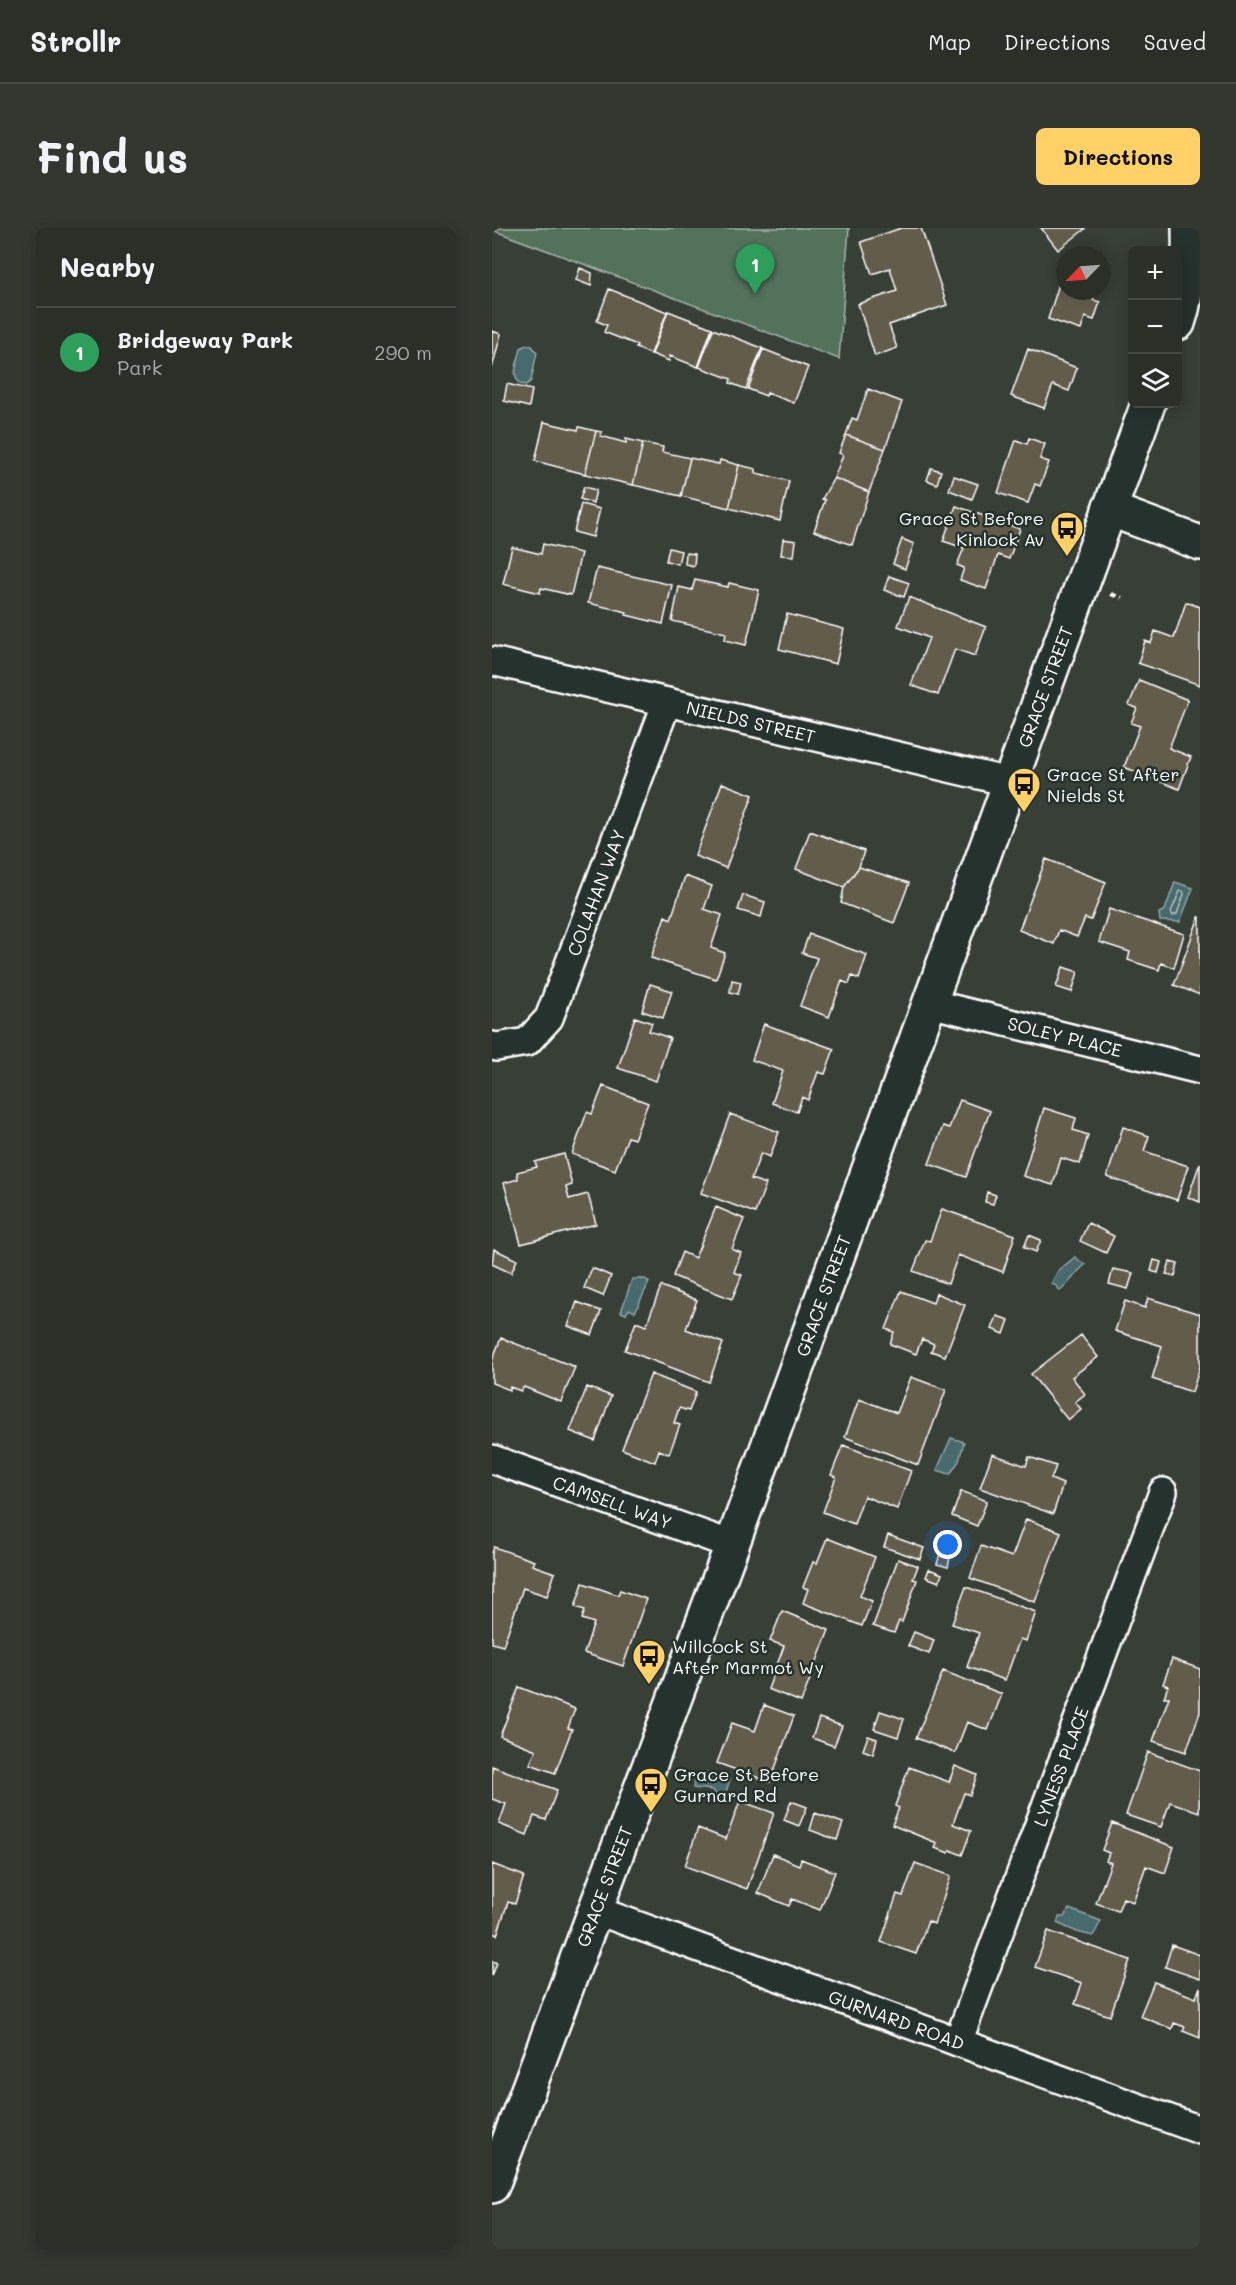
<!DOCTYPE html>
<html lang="en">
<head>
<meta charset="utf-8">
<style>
	:root { --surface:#2a2f28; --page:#323730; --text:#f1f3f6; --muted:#a5a9a8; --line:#464a45; --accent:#ffd166 }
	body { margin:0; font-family:Mali,sans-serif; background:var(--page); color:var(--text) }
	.controls { position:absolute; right:18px; top:18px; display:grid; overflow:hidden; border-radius:9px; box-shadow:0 3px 15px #0003 }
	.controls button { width:54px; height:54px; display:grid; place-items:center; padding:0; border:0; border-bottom:2px solid var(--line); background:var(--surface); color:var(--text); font:30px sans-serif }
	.compass { position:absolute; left:564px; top:18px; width:54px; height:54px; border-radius:50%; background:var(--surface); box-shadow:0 3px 15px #0003; rotate:245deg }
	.you { position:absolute; left:456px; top:1317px; width:21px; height:21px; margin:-15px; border:4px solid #fff; border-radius:50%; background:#1a73e8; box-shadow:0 0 0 9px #1a73e833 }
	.badge { display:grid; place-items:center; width:39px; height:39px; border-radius:50%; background:var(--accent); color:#fff; font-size:20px; font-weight:700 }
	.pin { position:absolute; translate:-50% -50px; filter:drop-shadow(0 2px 3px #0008) }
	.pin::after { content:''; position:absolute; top:32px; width:21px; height:18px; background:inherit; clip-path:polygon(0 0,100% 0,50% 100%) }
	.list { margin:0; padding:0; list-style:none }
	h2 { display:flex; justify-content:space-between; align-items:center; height:78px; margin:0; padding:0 24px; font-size:26px }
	h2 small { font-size:20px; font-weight:400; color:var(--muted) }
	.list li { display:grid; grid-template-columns:39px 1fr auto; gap:18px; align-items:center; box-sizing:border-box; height:90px; padding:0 24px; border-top:2px solid var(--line) }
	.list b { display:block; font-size:22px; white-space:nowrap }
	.list p { margin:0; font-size:20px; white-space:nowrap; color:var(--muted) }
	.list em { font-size:20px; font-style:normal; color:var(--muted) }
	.icon { flex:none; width:33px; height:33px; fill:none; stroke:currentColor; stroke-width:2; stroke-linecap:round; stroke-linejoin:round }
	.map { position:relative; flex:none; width:708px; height:2021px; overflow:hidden; border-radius:9px }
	header { display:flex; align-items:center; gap:36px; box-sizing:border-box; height:84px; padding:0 30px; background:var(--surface); border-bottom:2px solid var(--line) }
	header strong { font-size:28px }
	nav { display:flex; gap:33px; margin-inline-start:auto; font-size:21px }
	.intro { display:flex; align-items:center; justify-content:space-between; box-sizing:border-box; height:144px; padding:0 36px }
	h1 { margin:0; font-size:42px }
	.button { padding:15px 27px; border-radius:9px; background:var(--accent); color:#111; font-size:21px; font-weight:700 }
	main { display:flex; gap:36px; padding:0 36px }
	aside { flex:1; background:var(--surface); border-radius:9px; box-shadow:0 3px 15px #0003 }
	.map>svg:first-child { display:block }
	.green { fill:#52725c; stroke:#a8b8ae; stroke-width:1.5 }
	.water { fill:#476a6d; stroke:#91a6a7; stroke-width:1.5 }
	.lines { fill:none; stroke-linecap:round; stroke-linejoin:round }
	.shore { stroke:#b5c3c5; stroke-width:1.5 }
	.building { fill:#625c4b; stroke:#fff; stroke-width:1.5 }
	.minor-casing { stroke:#fff; stroke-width:32 }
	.tertiary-casing { stroke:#fff; stroke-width:38 }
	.path { stroke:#fff; stroke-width:4; stroke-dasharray:6 4.5; stroke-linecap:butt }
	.minor { stroke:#26332d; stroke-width:27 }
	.tertiary { stroke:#26332d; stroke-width:33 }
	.labels { text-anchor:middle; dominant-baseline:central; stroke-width:5; stroke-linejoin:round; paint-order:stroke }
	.poi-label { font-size:18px; fill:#fff; stroke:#26332d; text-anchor:start }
	.street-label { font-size:18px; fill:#fff; stroke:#26332d }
</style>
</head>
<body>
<header>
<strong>Strollr</strong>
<nav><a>Map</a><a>Directions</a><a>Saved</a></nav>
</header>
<div class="intro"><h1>Find us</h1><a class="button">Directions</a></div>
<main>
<aside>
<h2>Nearby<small></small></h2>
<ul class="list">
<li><span class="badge" style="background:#2e9e5b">1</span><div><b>Bridgeway Park</b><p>Park</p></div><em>290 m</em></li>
</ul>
</aside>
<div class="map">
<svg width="708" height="2021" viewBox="0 0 708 2021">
	<rect width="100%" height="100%" fill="#383f36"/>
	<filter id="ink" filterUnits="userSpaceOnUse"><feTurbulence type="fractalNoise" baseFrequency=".0167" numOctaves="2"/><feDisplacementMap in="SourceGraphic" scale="12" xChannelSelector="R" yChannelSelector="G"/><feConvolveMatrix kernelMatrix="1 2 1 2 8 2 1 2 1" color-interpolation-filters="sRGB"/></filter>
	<g filter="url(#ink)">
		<!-- green -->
		<path class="green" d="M0,0H357L347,131L0,2Z"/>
		<!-- water -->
		<path class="water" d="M34,117L40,118L45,124L39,153L34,157L28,156C18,145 27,133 29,120Z
			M683,654L701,660L688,694L668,693L667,685L673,682Z
			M583,1029L593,1037C583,1045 578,1055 568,1063L565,1058L559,1056L566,1043Z
			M140,1051H153L157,1054L143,1084L137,1081L134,1086L129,1084Z
			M459,1210L472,1214L467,1233L458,1246L445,1242Z
			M212,1544L238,1551L233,1567H224L221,1562L201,1560L203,1551Z
			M577,1681L609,1693L601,1708L585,1704L565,1695L567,1689H573Z"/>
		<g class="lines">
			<!-- shore -->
			<path class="shore" d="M688,663H691L692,666L685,686L681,688L679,684Z"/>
		</g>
		<!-- building -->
		<path class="building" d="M409,0H429L455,77L397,97L405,120L383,128L366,76L405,63L398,40L380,46L369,14Z
			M549,0H592L593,1L566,22Z
			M573,37V63H604L601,72L608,74L602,92L593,89L589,102L556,91Z
			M88,40L100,45L99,58L84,52Z
			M117,61L175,84L159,126L144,120L145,117L112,104L115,97L105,93Z
			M176,83L220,100L206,139L178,128L177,133L160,126Z
			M221,101L270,120L254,161L238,155L239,151L207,139Z
			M0,103L9,106L0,140Z
			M271,121L316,139L302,175L275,165L274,168L256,161Z
			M536,121L585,140L577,163L561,157L552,180L519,168Z
			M15,156L40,162L37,179L12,173Z
			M376,161L410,174L393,221L354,207L360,190L365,192Z
			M52,194L86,202L87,199L104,203L93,246L43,233Z
			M104,203L110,204L109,208L134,215V211L151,215L141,257L93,246Z
			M354,207L393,221L377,264L342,250L351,227L347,225Z
			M537,210L553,216L548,231L557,234L548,258L543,256L536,275L506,265L524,212L535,216Z
			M151,215L171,219L170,224L198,230L189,268L141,257Z
			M198,230L227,236L228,232L247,237L237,280L189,268Z
			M247,237L264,241V245L297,253L288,293L237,280Z
			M439,240L449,243L445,256L435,252Z
			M462,248L486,256L480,271L457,262Z
			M342,250L377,264L360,317L322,303L333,272L330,271Z
			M92,259L104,262L101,275L88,271Z
			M89,276L108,281L101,309L82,304Z
			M464,278L528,301L517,331L506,327L494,361L468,352L472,340L465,337L472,320L451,313Z
			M291,311L304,313L302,328L289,327Z
			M410,311L422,316L413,341L401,336Z
			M51,316L89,325L79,367L49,360L48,365L11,356L20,319L49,326Z
			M177,320L189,323L186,336L174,333Z
			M194,325L203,326L202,338L193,336Z
			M105,340L180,357L171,396L134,387L135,384L96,375Z
			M397,348L417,355L412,369L392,362Z
			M203,352L236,359L237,355L267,362L254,417L233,412L234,405L180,393L187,359L200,362Z
			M417,369L494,399L483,428L463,421L446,467L419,457L437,410L406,398Z
			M694,374L708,379V457L646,435L653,413L659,415L663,403L682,410Z
			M295,386L352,401L344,436L287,421Z
			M647,452L696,472L677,520L699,529L687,561L632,539L648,498L639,495L645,480L637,477Z
			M230,555L261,567L234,640L203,628Z
			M318,603L372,623L367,639L352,659L304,641Z
			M554,631L614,654L599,692L593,690L585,709L567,702L562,716L527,702Z
			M367,639L417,655L402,695L349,675L352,659Z
			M193,648L220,658L212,681L230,687L219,720L233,725L224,751L159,730L173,688L179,691Z
			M251,667L273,674L269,689L246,682Z
			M617,681L692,706L682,740L669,735L667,742L636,732L638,724L607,714Z
			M707,689H708V767L682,757Z
			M317,706L375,727L367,751L360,748L357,756L350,753L337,789L308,778L325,730L310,725Z
			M571,739L586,744L580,764L564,759Z
			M240,752L249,754L246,766L238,764Z
			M158,756L180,763L171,790L150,783Z
			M143,789L160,795L157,803L178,810L164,853L126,840Z
			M272,796L342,821L333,846L326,844L316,872L310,869L305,884L280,875L291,843L260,832Z
			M111,858L156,875L142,911L136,909L123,942L80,926L95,884L100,886Z
			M468,872L498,883L474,949L437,936L451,898L457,900Z
			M552,880L584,890L581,902L596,907L588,936L569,930L561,957L531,948Z
			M238,886L287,904L278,929L269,925L259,951L274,956L263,985L209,965Z
			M631,899L657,908L652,923L696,938L685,972L615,949Z
			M72,926L80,957L74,959L77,971L96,966L104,996L29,1016L12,955L26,951L25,944L45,939L43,934Z
			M708,935V974L696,969Z
			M495,964L504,967L501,976L493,974Z
			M224,979L252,991L240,1021L249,1025L242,1044L250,1047L240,1071L181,1048L190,1024L203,1030Z
			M450,981L523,1007L511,1044L466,1027L456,1056L421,1043L433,1012L438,1013Z
			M596,995L622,1008L614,1025L588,1013Z
			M537,1007L549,1012L544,1024L532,1019Z
			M2,1021L25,1032L19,1045L0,1036Z
			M662,1032L669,1034L666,1045L659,1043Z
			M678,1034L686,1036L683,1048L674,1046Z
			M100,1040L119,1048L111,1068L92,1060Z
			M621,1041L641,1045L636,1061L617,1056Z
			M169,1058L205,1072L194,1101L231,1115L217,1154L133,1122L144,1094L154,1098Z
			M409,1063L441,1075L444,1065L473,1077L453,1128L439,1123L442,1116L430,1111L424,1126L398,1116L402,1104L394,1101Z
			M656,1070L708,1086V1139L700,1164L660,1151L670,1118L623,1103L633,1073L653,1080Z
			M85,1074L109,1083L100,1107L76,1098Z
			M505,1088L517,1092L512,1106L500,1101Z
			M589,1107L606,1129L580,1149L593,1166L583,1174L589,1181L576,1192L539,1146Z
			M9,1110L83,1139L69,1174L32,1159L29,1163L18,1159V1162L0,1155V1133Z
			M159,1146L204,1164L197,1183L187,1180L182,1195L188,1197L177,1226L167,1222L163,1234L130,1221Z
			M419,1149L454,1162L426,1237L353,1209L367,1171L405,1185Z
			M95,1159L119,1168L103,1213L78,1203Z
			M351,1217L419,1243L405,1281L372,1268L362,1296L331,1284L344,1249L339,1247Z
			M500,1226L534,1238L537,1229L564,1238L559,1251L571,1256L561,1286L488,1260Z
			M469,1263L495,1273L485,1298L460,1288Z
			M534,1291L569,1304L543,1374L478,1350L489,1318L520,1329Z
			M396,1307L432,1320L428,1331L392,1319Z
			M335,1310L383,1329L368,1368L380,1373L370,1398L311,1375L316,1361L311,1359L321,1334L325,1335Z
			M2,1319L42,1333L40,1337L63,1345L55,1368L31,1360L11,1418L0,1415V1325Z
			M449,1322L459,1324L456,1339L445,1336Z
			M406,1331L426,1338L421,1351L425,1352L410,1394L407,1393L402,1405L381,1398Z
			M437,1341L450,1346L447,1354L434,1349Z
			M91,1355L126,1367L128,1362L154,1371L131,1438L92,1425L102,1395L90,1391L93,1382L83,1379Z
			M474,1359L544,1384L534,1413L528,1411L513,1452L475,1439L487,1405L460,1396Z
			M290,1383L337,1402L309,1474L276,1461L292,1418L278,1413Z
			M422,1404L442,1412L437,1426L416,1418Z
			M680,1431L708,1441V1484L694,1524L661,1513L677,1469H672L676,1458L671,1456Z
			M451,1443L510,1466L496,1502L475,1494L463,1525L424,1510Z
			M27,1459L83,1481L76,1500L80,1501L63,1545L38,1536L44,1522L8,1508Z
			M272,1477L302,1488L278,1554L225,1535L240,1495L263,1503Z
			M388,1483L412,1491L406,1509L382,1501Z
			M327,1490L350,1498L342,1518L320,1510Z
			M376,1508L385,1511L381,1526L371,1522Z
			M656,1524L708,1543L707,1584L678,1574L669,1599L634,1587Z
			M0,1538L65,1562L54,1592L42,1588L35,1607L7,1596L14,1576L0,1571Z
			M463,1538L485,1547L478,1567L472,1565L461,1596L479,1603L470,1627L458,1622L457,1625L443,1620L445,1615L400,1597L407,1580L403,1578L417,1539L457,1554Z
			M248,1573L282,1585L255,1661L193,1638L206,1600L234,1611Z
			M299,1573L315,1579L307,1598L292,1592Z
			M323,1585L351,1595L345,1612L318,1602Z
			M620,1595L682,1619L673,1645L654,1638L641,1674L631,1670L626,1683L604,1675L619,1635L614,1633L617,1625L610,1622Z
			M281,1626L307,1637L309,1631L343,1644L328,1682L300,1671L297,1678L266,1665Z
			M423,1635L459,1648L442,1696L436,1693L424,1726L389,1714L405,1666L411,1668Z
			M0,1636L32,1648L23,1676L16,1674L5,1707L0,1705Z
			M556,1703L638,1732L618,1788L583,1776L590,1755L543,1739Z
			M680,1717L708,1727V1751L673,1739Z
			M0,1733L5,1735L0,1748Z
			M662,1754L704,1770L708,1759V1810L691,1803L693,1799L682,1795L680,1801L648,1788Z"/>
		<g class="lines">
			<defs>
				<g id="minor">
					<path id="s1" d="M0,433L517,554"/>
					<path id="s2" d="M437,775L708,842"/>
					<path id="s3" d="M0,818L5,819L35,814L57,790L175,474"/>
					<path id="s4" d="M0,1231L240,1317"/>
					<path id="s5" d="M103,1682L708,1902"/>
					<path id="s6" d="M466,1814L671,1264"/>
				</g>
				<g id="tertiary">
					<path d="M686,95C696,65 698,32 697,0"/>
					<path d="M617,281L708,315"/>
					<path id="s7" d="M0,1958L240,1317L656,176"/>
				</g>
			</defs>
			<!-- minor casing -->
			<use href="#minor" class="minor-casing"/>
			<!-- tertiary casing -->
			<use href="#tertiary" class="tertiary-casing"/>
			<!-- path -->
			<path class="path" d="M619,366L630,370"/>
			<!-- minor -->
			<use href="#minor" class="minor"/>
			<!-- tertiary -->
			<use href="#tertiary" class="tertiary"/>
		</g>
	</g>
	<!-- icons -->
	<defs>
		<symbol id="bus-pin" viewBox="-11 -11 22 30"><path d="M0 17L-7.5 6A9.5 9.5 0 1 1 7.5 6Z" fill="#ffd166" stroke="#26332d"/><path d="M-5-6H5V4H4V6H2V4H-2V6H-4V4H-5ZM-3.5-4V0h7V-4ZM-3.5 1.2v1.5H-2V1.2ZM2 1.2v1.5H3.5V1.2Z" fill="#111"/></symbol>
	</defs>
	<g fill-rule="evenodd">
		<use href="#bus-pin" x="556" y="281" width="38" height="52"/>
		<use href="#bus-pin" x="513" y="537" width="38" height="52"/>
		<use href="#bus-pin" x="138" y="1409" width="38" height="52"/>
		<use href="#bus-pin" x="140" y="1537" width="38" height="52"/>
	</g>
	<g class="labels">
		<!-- poi labels -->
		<g class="poi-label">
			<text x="552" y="290" text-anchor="end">Grace St Before<tspan x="552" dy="21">Kinlock Av</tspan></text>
			<text x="555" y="546">Grace St After<tspan x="555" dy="21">Nields St</tspan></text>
			<text x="180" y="1418">Willcock St<tspan x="180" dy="21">After Marmot Wy</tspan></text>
			<text x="182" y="1546">Grace St Before<tspan x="182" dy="21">Gurnard Rd</tspan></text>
		</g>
		<!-- street labels -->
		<g class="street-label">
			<text stroke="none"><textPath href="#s7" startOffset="1598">GRACE STREET</textPath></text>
			<text stroke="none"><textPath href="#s1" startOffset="266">NIELDS STREET</textPath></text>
			<text stroke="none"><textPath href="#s3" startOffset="202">COLAHAN WAY</textPath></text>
			<text stroke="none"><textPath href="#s2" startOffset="140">SOLEY PLACE</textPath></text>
			<text stroke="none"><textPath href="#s7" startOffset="950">GRACE STREET</textPath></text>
			<text stroke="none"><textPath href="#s4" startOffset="128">CAMSELL WAY</textPath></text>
			<text stroke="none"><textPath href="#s6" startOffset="294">LYNESS PLACE</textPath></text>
			<text stroke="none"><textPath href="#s7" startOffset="320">GRACE STREET</textPath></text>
			<text stroke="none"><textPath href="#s5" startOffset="321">GURNARD ROAD</textPath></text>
		</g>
	</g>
</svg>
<div class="controls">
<button>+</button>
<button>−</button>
<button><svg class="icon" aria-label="layers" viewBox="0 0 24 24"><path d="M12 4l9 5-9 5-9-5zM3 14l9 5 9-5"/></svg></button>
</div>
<svg class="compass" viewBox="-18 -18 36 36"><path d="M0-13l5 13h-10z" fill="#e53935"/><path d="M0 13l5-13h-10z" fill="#a5a9a8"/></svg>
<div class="you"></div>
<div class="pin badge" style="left:263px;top:66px;background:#2e9e5b">1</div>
</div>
</main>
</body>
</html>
